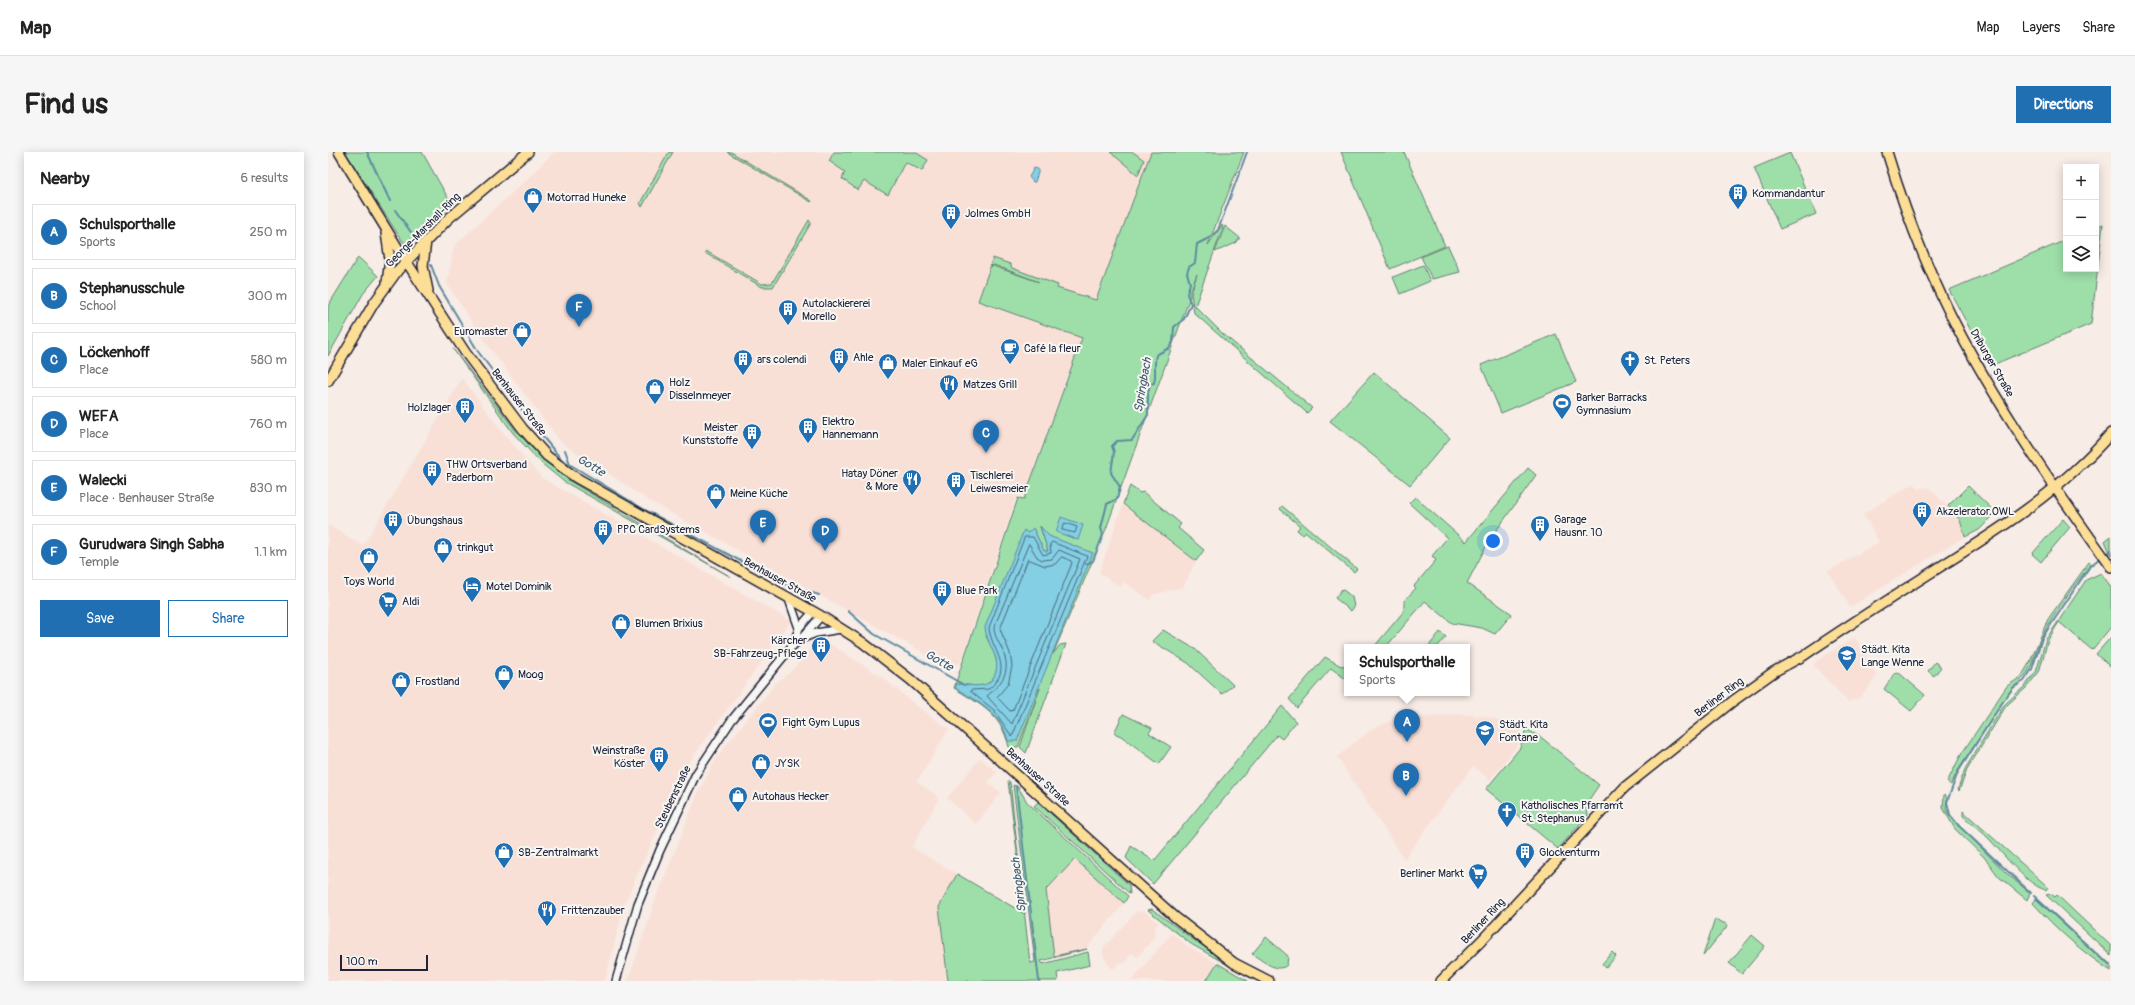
<!DOCTYPE html>
<html lang="en">
<head>
<meta charset="utf-8">
<style>
	:root { --surface:#fff; --page:#f6f6f6; --text:#222; --muted:#767676; --line:#e0e0e0; --accent:#1f6fb2 }
	body { margin:0; font-family:Pangolin,sans-serif; background:var(--page); color:var(--text) }
	.controls { position:absolute; right:12px; top:12px; display:grid; overflow:hidden; border-radius:0px; box-shadow:0 2px 10px #0003 }
	.controls button { width:36px; height:36px; display:grid; place-items:center; padding:0; border:0; border-bottom:1px solid var(--line); background:var(--surface); color:var(--text); font:20px sans-serif }
	.scale { position:absolute; left:12px; bottom:10px; width:88px; box-sizing:border-box; padding-left:4px; border:2px solid #22223b; border-top:0; font-size:11px; line-height:14px; white-space:nowrap; color:#22223b; -webkit-text-stroke:3px #f6f6f2; paint-order:stroke }
	.you { position:absolute; left:1165px; top:389px; width:14px; height:14px; margin:-10px; border:3px solid #fff; border-radius:50%; background:#1a73e8; box-shadow:0 0 0 6px #1a73e833 }
	.badge { display:grid; place-items:center; width:26px; height:26px; border-radius:50%; background:var(--accent); color:#fff; font-size:13px; font-weight:700 }
	.pin { position:absolute; translate:-50% -33px; filter:drop-shadow(0 1px 2px #0008) }
	.pin::after { content:''; position:absolute; top:21px; width:14px; height:12px; background:inherit; clip-path:polygon(0 0,100% 0,50% 100%) }
	.popup { position:absolute; left:1016px; top:492px; width:126px; height:52px; box-sizing:border-box; display:grid; place-content:center; border-radius:0px; background:var(--surface); filter:drop-shadow(0 1px 3px #0005); font-size:13px; white-space:nowrap; color:var(--muted) }
	.popup b { font-size:15px; color:var(--text) }
	.popup::after { content:''; position:absolute; left:50%; top:100%; margin-left:-8px; border:8px solid transparent; border-top-color:var(--surface) }
	.list { margin:0; padding:0; list-style:none }
	h2 { display:flex; justify-content:space-between; align-items:center; height:52px; margin:0; padding:0 16px; font-size:17px }
	h2 small { font-size:13px; font-weight:400; color:var(--muted) }
	.list li { display:grid; grid-template-columns:26px 1fr auto; gap:12px; align-items:center; box-sizing:border-box; height:56px; margin:0 8px 8px; padding:0 8px; border:1px solid var(--line); border-radius:0px }
	.list b { display:block; font-size:15px; white-space:nowrap }
	.list p { margin:0; font-size:13px; white-space:nowrap; color:var(--muted) }
	.list em { font-size:13px; font-style:normal; color:var(--muted) }
	.actions { display:flex; gap:8px; padding:12px 16px }
	.actions a { flex:1; padding:9px 0; border:1px solid var(--accent); border-radius:0px; text-align:center; font-size:14px; color:var(--accent) }
	.actions .main { background:var(--accent); color:#fff }
	.icon { flex:none; width:22px; height:22px; fill:none; stroke:currentColor; stroke-width:2; stroke-linecap:round; stroke-linejoin:round }
	.map { position:relative; flex:none; width:1783px; height:829px; overflow:hidden; border-radius:0px }
	header { display:flex; align-items:center; gap:24px; box-sizing:border-box; height:56px; padding:0 20px; background:var(--surface); border-bottom:1px solid var(--line) }
	header strong { font-size:19px }
	nav { display:flex; gap:22px; margin-inline-start:auto; font-size:14px }
	.intro { display:flex; align-items:center; justify-content:space-between; box-sizing:border-box; height:96px; padding:0 24px }
	h1 { margin:0; font-size:28px }
	.button { padding:10px 18px; border-radius:0px; background:var(--accent); color:#fff; font-size:14px; font-weight:700 }
	main { display:flex; gap:24px; padding:0 24px }
	aside { flex:1; background:var(--surface); border-radius:0px; box-shadow:0 2px 10px #0003 }
	.map>svg:first-child { display:block }
	.built { fill:#f9e0d7; fill-rule:evenodd }
	.green { fill:#9edfa9; stroke:#608072; fill-rule:evenodd }
	.water { fill:#84cfe3; stroke:#5d8aa0 }
	.lines { fill:none; stroke-linecap:round; stroke-linejoin:round }
	.shore { stroke:#49677e; stroke-width:1 }
	.stream { stroke:#5d8aa0; stroke-width:2 }
	.minor-casing { stroke:#22223b; stroke-width:10 }
	.major-casing { stroke:#22223b; stroke-width:12 }
	.minor { stroke:#f6f6f2; stroke-width:7 }
	.major { stroke:#fcde96; stroke-width:9 }
	.labels { text-anchor:middle; dominant-baseline:central; stroke-width:4; stroke-linejoin:round; paint-order:stroke }
	.poi-label { font-size:11px; fill:#22223b; stroke:#f6f6f2; text-anchor:start }
	.street-label { font-size:11px; fill:#22223b; stroke:#f6f6f2 }
	.water-label { font-size:12px; font-style:italic; fill:#3f566d; stroke:#f6f6f2 }
</style>
</head>
<body>
<header>
<strong>Map</strong>
<nav><a>Map</a><a>Layers</a><a>Share</a></nav>
</header>
<div class="intro"><h1>Find us</h1><a class="button">Directions</a></div>
<main>
<aside>
<h2>Nearby<small>6 results</small></h2>
<ul class="list">
<li><span class="badge">A</span><div><b>Schulsporthalle</b><p>Sports</p></div><em>250 m</em></li>
<li><span class="badge">B</span><div><b>Stephanusschule</b><p>School</p></div><em>300 m</em></li>
<li><span class="badge">C</span><div><b>Löckenhoff</b><p>Place</p></div><em>580 m</em></li>
<li><span class="badge">D</span><div><b>WEFA</b><p>Place</p></div><em>760 m</em></li>
<li><span class="badge">E</span><div><b>Walecki</b><p>Place · Benhauser Straße</p></div><em>830 m</em></li>
<li><span class="badge">F</span><div><b>Gurudwara Singh Sabha</b><p>Temple</p></div><em>1.1 km</em></li>
</ul>
<div class="actions"><a class="main">Save</a><a>Share</a></div>
</aside>
<div class="map">
<svg width="1783" height="829" viewBox="0 0 1783 829">
	<rect width="100%" height="100%" fill="#f7ece6"/>
	<filter id="ink" filterUnits="userSpaceOnUse"><feTurbulence type="fractalNoise" baseFrequency=".025" numOctaves="2"/><feDisplacementMap in="SourceGraphic" scale="8" xChannelSelector="R" yChannelSelector="G"/><feConvolveMatrix kernelMatrix="1 2 1 2 8 2 1 2 1" color-interpolation-filters="sRGB"/></filter>
	<g filter="url(#ink)">
		<!-- built -->
		<path class="built" d="M226,0H506L501,9L517,20L514,28L536,29L577,10L594,19L600,8L587,0H823L768,148L764,149L753,187L697,343L690,341L633,511L620,514L323,350L233,290L156,188L119,132L126,94L199,27ZM665,114L764,149L753,185L650,149L662,115Z
			M134,226L173,278L214,326L463,469L359,613L297,750L277,829H0V373L35,394Z
			M1586,331L1590,337L1601,335L1632,368L1636,385L1522,455L1500,419L1551,390L1535,362Z
			M795,352L868,409L855,435L825,443L822,448L796,430L792,435L771,421Z
			M1527,485L1549,524L1533,545L1520,550L1486,514L1488,509Z
			M499,490L554,525L585,551L621,577L589,630L607,642L610,648L584,695L629,722L611,755L620,829H300L326,751L370,641L389,605L447,532L463,519L487,493Z
			M1133,562L1161,565L1195,576L1190,593L1162,628L1145,614L1076,707L1009,605L1044,577L1065,568Z
			M652,606L669,620L660,630L673,641L648,672L619,646Z
			M747,706L796,751L759,796L726,805L718,738Z
			M816,759L831,771L826,778L827,784L810,805L804,801L795,812L792,810L785,817L779,811L775,803V796L808,760Z
			M844,781L858,793L889,811L878,829H803Z"/>
		<!-- green -->
		<path class="green" d="M17,0H94L124,53L86,90L81,92L75,90Z
			M341,0H345L314,55L312,51Z
			M399,0H403L484,49L483,50Z
			M506,0H587L600,8L594,19L577,10L560,43L536,29L530,38L514,27L517,20L501,9Z
			M782,0H805L816,8L810,23Z
			M823,0H916L880,93L894,73L895,75L867,154L895,182L984,256L979,261L866,161L863,142L869,122L862,140V145L778,377L725,502L732,493L738,492L698,601L692,595L712,536L690,595H681C673,562 653,553 626,536L690,346L696,347L754,186L650,149L662,115L665,114L711,130L666,113L662,114L665,106L682,112L684,116L730,133L729,136L768,148ZM712,375L720,384L764,401L680,589C674,562 649,549 628,536L629,532C636,532 644,534 651,534C657,534 661,532 664,527C676,515 663,496 658,484L696,379L700,381L705,376L716,399H720Z
			M1013,0H1076L1117,94L1062,117Z
			M1462,1L1488,62L1452,77L1426,16Z
			M481,68L483,71L445,135H434L377,101L378,99L434,132L444,131Z
			M1775,72L1763,172L1662,214L1621,138L1738,88V117H1768V75Z
			M897,74L912,86L908,91L887,100Z
			M1120,94L1132,120L1104,127L1093,105Z
			M31,106L50,124L35,142L0,204V154L29,107Z
			M1095,113L1102,129L1072,142L1065,125Z
			M1228,182L1248,230L1173,261L1153,213Z
			M125,197L189,280L216,308L240,328L403,425L235,329L213,311L185,281Z
			M1046,220L1122,286L1082,333L1002,269Z
			M1200,316L1208,323L1161,389L1139,431L1184,462L1167,482L1154,476L1124,471L1097,449L1058,495H1046L1076,459V449L1088,436L1086,434L1108,408L1104,404L1119,386L1081,351L1087,345L1138,390Z
			M802,334L812,341L815,340L853,372L850,376L876,398L868,409L795,352Z
			M1640,334L1668,361L1651,378L1637,385L1632,368L1620,354Z
			M954,354L1029,417L1026,420L978,380L975,383L969,378L972,374L952,357Z
			M1735,367L1742,375L1713,410L1704,402Z
			M1783,384V403L1777,389Z
			M1761,410L1764,412C1754,420 1718,474 1713,487C1703,510 1706,519 1684,536L1629,620L1623,633L1619,630L1634,601L1679,534L1693,525L1702,510L1720,467Z
			M1773,421L1783,435V475L1764,498L1731,470L1720,488L1711,520L1698,536L1678,554L1639,618L1631,639L1630,637L1637,617L1676,553L1697,534L1708,520L1718,487L1730,470L1758,428Z
			M1014,437L1024,445L1026,455L1023,459L1007,446Z
			M835,478L867,497L905,533L894,542L860,511L824,489Z
			M1112,480L1118,485L1109,495H1100Z
			M1783,485V515L1768,502Z
			M997,505L1013,514L1019,513V528L1003,516L969,556L961,547Z
			M1607,510L1613,515L1606,524L1600,519Z
			M1571,521L1597,543L1583,559L1556,537L1566,522Z
			M954,554L968,570L954,587L949,583L825,732L798,706L803,694L826,709Z
			M795,562L824,576L821,581L843,595L831,612L793,584L786,581Z
			M1198,577L1214,586L1271,633L1258,652L1260,663L1230,697L1158,637L1192,596Z
			M680,629L682,630L702,811L707,810L685,633L690,635L699,650L800,744L796,751L747,707L718,738L726,804L759,797L713,809L715,812L760,800L762,813L729,821L730,829H620L611,755L629,722L697,762Z
			M1616,642L1619,645L1618,656L1621,663L1678,721L1702,741L1699,748L1671,725L1656,705L1627,677L1615,656Z
			M710,650L801,733L802,742L706,654Z
			M1635,659L1720,735L1718,738C1700,734 1676,703 1663,689C1655,680 1645,673 1635,664Z
			M1723,742L1727,745L1729,743L1783,794V803L1718,743Z
			M1708,747L1773,807L1783,813V819C1754,800 1728,777 1705,751Z
			M824,757L866,788L904,812L928,825L926,828L863,792L820,758Z
			M1387,767L1400,773L1375,804Z
			M1424,783L1437,794L1414,822L1401,811Z
			M938,785L960,804L959,813C949,822 934,808 924,802Z
			M1284,800L1288,804L1278,816L1274,812Z
			M889,811L920,829H878Z"/>
		<!-- water -->
		<path class="water" d="M706,16L710,17V21L707,30H705L701,25Z
			M733,365L755,373L750,388L728,380Z
			M712,374L721,384L765,401L689,589H680C674,562 649,549 627,536L629,532C645,533 663,539 668,519C669,514 669,509 667,504C663,494 658,486 657,475L696,378L700,381L705,376L716,399H720Z"/>
		<g class="lines">
			<!-- shore -->
			<path class="shore" d="M737,371L749,375L747,381L734,378Z
				M697,385H705L715,403L723,401L722,392L724,390L759,404L684,585L666,558L642,539L644,538L661,537C687,515 663,499 661,476Z
				M701,392L709,405L714,408L724,407L731,398L752,407L684,572L659,544C675,530 684,519 674,497C671,490 666,484 666,476Z
				M734,405L743,409L744,411L685,558L682,559L669,545L680,532L684,514L682,501L672,477L700,407L717,414L727,412Z"/>
			<!-- stream -->
			<path class="stream" d="M39,0L62,49
				M67,58L88,87
				M103,113L111,134L151,201L210,279L233,307L317,358L456,432L491,443
				M237,298L242,312
				M1778,403L1783,398
				M758,412L765,409L775,383L773,376L779,352L789,347L792,335L783,321L786,300L784,294L789,289L804,288L820,263V241L822,232L826,231C829,221 825,215 828,203L841,196L845,190L846,175L856,167L863,152L859,142L862,131L859,121L861,115L867,111L869,92L883,85L890,78L919,0
				M520,459L546,482L636,533
				M686,603L687,610
				M688,634L711,829
				M1703,741L1631,674L1622,663L1619,650L1630,620L1674,551L1685,536L1696,529L1704,517L1714,486L1762,414L1772,406
				M1706,744L1773,806L1783,812"/>
			<defs>
				<path id="minor" d="M461,447L471,476
					M475,486L488,481L513,477
					M465,494L471,476L485,460
					M288,829L310,752L332,698L368,622L403,569L464,494L474,486L493,464"/>
				<path id="major" d="M11,0L71,98L137,200L195,277L219,304L247,325L493,464L534,490L583,528L847,765L906,811L941,829
					M1559,0C1578,63 1603,127 1634,185C1677,265 1730,341 1783,415
					M58,81L62,108L59,130
					M98,89L95,114L100,139
					M0,229L46,151L70,118L120,67L200,0
					M1113,829L1153,789L1297,635L1405,549L1447,519L1475,504C1519,474 1563,446 1607,418C1671,378 1734,338 1783,281"/>
			</defs>
			<!-- minor casing -->
			<use href="#minor" class="minor-casing"/>
			<!-- major casing -->
			<use href="#major" class="major-casing"/>
			<!-- minor -->
			<use href="#minor" class="minor"/>
			<!-- major -->
			<use href="#major" class="major"/>
		</g>
	</g>
	<!-- icons -->
	<defs>
		<symbol id="building-pin" viewBox="-11 -11 22 30"><path d="M0 17L-7.5 6A9.5 9.5 0 1 1 7.5 6Z" fill="#1f6fb2" stroke="#f6f6f2"/><path d="M-4-6H4V6H1V3H-1V6H-4ZM-2.5-4.3h1.7v1.8h-1.7ZM.8-4.3h1.7v1.8H.8ZM-2.5-1h1.7V.8h-1.7ZM.8-1h1.7V.8H.8Z" fill="#fff"/></symbol>
		<symbol id="shop-pin" viewBox="-11 -11 22 30"><path d="M0 17L-7.5 6A9.5 9.5 0 1 1 7.5 6Z" fill="#1f6fb2" stroke="#f6f6f2"/><path d="M-5-2.5h2.3a2.7 3.5 0 0 1 5.4 0H5L5.5 6h-11ZM-1.5-2.5h3a1.5 2.3 0 0 0-3 0Z" fill="#fff"/></symbol>
		<symbol id="cafe-pin" viewBox="-11 -11 22 30"><path d="M0 17L-7.5 6A9.5 9.5 0 1 1 7.5 6Z" fill="#1f6fb2" stroke="#f6f6f2"/><path d="M-5.5-4.5H6V0H3Q3 3.5 0 3.5H-2.5Q-5.5 3.5-5.5 0ZM3-3.2v2h1.7v-2ZM-6 4.5H4V6H-6Z" fill="#fff"/></symbol>
		<symbol id="church-pin" viewBox="-11 -11 22 30"><path d="M0 17L-7.5 6A9.5 9.5 0 1 1 7.5 6Z" fill="#1f6fb2" stroke="#f6f6f2"/><path d="M-1.2-6h2.4v3.5h3.3v2.4h-3.3V6h-2.4V-.1h-3.3v-2.4h3.3Z" fill="#fff"/></symbol>
		<symbol id="restaurant-pin" viewBox="-11 -11 22 30"><path d="M0 17L-7.5 6A9.5 9.5 0 1 1 7.5 6Z" fill="#1f6fb2" stroke="#f6f6f2"/><path d="M-5-6h1v4h1v-4h1v4h1v-4h1v5L-1.5 .5V6h-2V.5L-5-1ZM5-6V6H3V1.5H1.5Q1.5-4 5-6Z" fill="#fff"/></symbol>
		<symbol id="stadium-pin" viewBox="-11 -11 22 30"><path d="M0 17L-7.5 6A9.5 9.5 0 1 1 7.5 6Z" fill="#1f6fb2" stroke="#f6f6f2"/><path d="M0-5a6.5 5 0 1 0 0 10a6.5 5 0 1 0 0-10ZM-3.5-1.8h7v3.6h-7Z" fill="#fff"/></symbol>
		<symbol id="hotel-pin" viewBox="-11 -11 22 30"><path d="M0 17L-7.5 6A9.5 9.5 0 1 1 7.5 6Z" fill="#1f6fb2" stroke="#f6f6f2"/><path d="M-6-4.5h1.5V1H6V5H4.5V3h-9V5H-6ZM-4 0a1.8 1.8 0 1 1 3.6 0ZM.5 0V-2.5h3Q6-2.5 6 0Z" fill="#fff"/></symbol>
		<symbol id="supermarket-pin" viewBox="-11 -11 22 30"><path d="M0 17L-7.5 6A9.5 9.5 0 1 1 7.5 6Z" fill="#1f6fb2" stroke="#f6f6f2"/><path d="M-6-5.5h2.5l.6 2H6L4.5 2H-2.5L-4.4-4H-6ZM-1.5 3.2a1.3 1.3 0 1 0 .1 0ZM3 3.2a1.3 1.3 0 1 0 .1 0Z" fill="#fff"/></symbol>
		<symbol id="school-pin" viewBox="-11 -11 22 30"><path d="M0 17L-7.5 6A9.5 9.5 0 1 1 7.5 6Z" fill="#1f6fb2" stroke="#f6f6f2"/><path d="M0-5L7-2L0 1L-7-2ZM-4 1L0 2.5L4 1V4Q0 6-4 4Z" fill="#fff"/></symbol>
	</defs>
	<g fill-rule="evenodd">
		<use href="#building-pin" x="1399" y="30" width="22" height="30"/>
		<use href="#shop-pin" x="194" y="34" width="22" height="30"/>
		<use href="#building-pin" x="612" y="50" width="22" height="30"/>
		<use href="#building-pin" x="449" y="146" width="22" height="30"/>
		<use href="#shop-pin" x="183" y="168" width="22" height="30"/>
		<use href="#cafe-pin" x="671" y="185" width="22" height="30"/>
		<use href="#building-pin" x="500" y="194" width="22" height="30"/>
		<use href="#building-pin" x="404" y="196" width="22" height="30"/>
		<use href="#church-pin" x="1291" y="197" width="22" height="30"/>
		<use href="#shop-pin" x="549" y="200" width="22" height="30"/>
		<use href="#restaurant-pin" x="610" y="221" width="22" height="30"/>
		<use href="#shop-pin" x="316" y="225" width="22" height="30"/>
		<use href="#stadium-pin" x="1223" y="240" width="22" height="30"/>
		<use href="#building-pin" x="126" y="244" width="22" height="30"/>
		<use href="#building-pin" x="469" y="264" width="22" height="30"/>
		<use href="#building-pin" x="413" y="270" width="22" height="30"/>
		<use href="#building-pin" x="93" y="307" width="22" height="30"/>
		<use href="#restaurant-pin" x="573" y="316" width="22" height="30"/>
		<use href="#building-pin" x="617" y="318" width="22" height="30"/>
		<use href="#shop-pin" x="377" y="330" width="22" height="30"/>
		<use href="#building-pin" x="1583" y="348" width="22" height="30"/>
		<use href="#building-pin" x="54" y="357" width="22" height="30"/>
		<use href="#building-pin" x="1201" y="362" width="22" height="30"/>
		<use href="#building-pin" x="264" y="366" width="22" height="30"/>
		<use href="#shop-pin" x="104" y="384" width="22" height="30"/>
		<use href="#shop-pin" x="30" y="394" width="22" height="30"/>
		<use href="#hotel-pin" x="133" y="423" width="22" height="30"/>
		<use href="#building-pin" x="603" y="427" width="22" height="30"/>
		<use href="#supermarket-pin" x="49" y="438" width="22" height="30"/>
		<use href="#shop-pin" x="282" y="460" width="22" height="30"/>
		<use href="#building-pin" x="482" y="483" width="22" height="30"/>
		<use href="#school-pin" x="1508" y="492" width="22" height="30"/>
		<use href="#shop-pin" x="165" y="511" width="22" height="30"/>
		<use href="#shop-pin" x="62" y="518" width="22" height="30"/>
		<use href="#stadium-pin" x="429" y="559" width="22" height="30"/>
		<use href="#school-pin" x="1146" y="567" width="22" height="30"/>
		<use href="#building-pin" x="320" y="593" width="22" height="30"/>
		<use href="#shop-pin" x="422" y="600" width="22" height="30"/>
		<use href="#shop-pin" x="399" y="633" width="22" height="30"/>
		<use href="#church-pin" x="1168" y="648" width="22" height="30"/>
		<use href="#shop-pin" x="165" y="689" width="22" height="30"/>
		<use href="#building-pin" x="1186" y="689" width="22" height="30"/>
		<use href="#supermarket-pin" x="1139" y="710" width="22" height="30"/>
		<use href="#restaurant-pin" x="208" y="747" width="22" height="30"/>
	</g>
	<g class="labels">
		<!-- poi labels -->
		<g class="poi-label">
			<text x="1424" y="41">Kommandantur</text>
			<text x="219" y="45">Motorrad Huneke</text>
			<text x="637" y="61">Jolmes GmbH</text>
			<text x="474" y="151">Autolackiererei<tspan x="474" dy="13">Morello</tspan></text>
			<text x="180" y="179" text-anchor="end">Euromaster</text>
			<text x="696" y="196">Café la fleur</text>
			<text x="525" y="205">Ahle</text>
			<text x="429" y="207">ars colendi</text>
			<text x="1316" y="208">St. Peters</text>
			<text x="574" y="211">Maler Einkauf eG</text>
			<text x="341" y="230">Holz<tspan x="341" dy="13">Disselnmeyer</tspan></text>
			<text x="635" y="232">Matzes Grill</text>
			<text x="1248" y="245">Barker Barracks<tspan x="1248" dy="13">Gymnasium</tspan></text>
			<text x="123" y="255" text-anchor="end">Holzlager</text>
			<text x="494" y="269">Elektro<tspan x="494" dy="13">Hannemann</tspan></text>
			<text x="410" y="275" text-anchor="end">Meister<tspan x="410" dy="13">Kunststoffe</tspan></text>
			<text x="118" y="312">THW Ortsverband<tspan x="118" dy="13">Paderborn</tspan></text>
			<text x="570" y="321" text-anchor="end">Hatay Döner<tspan x="570" dy="13">&amp; More</tspan></text>
			<text x="642" y="323">Tischlerei<tspan x="642" dy="13">Leiwesmeier</tspan></text>
			<text x="402" y="341">Meine Küche</text>
			<text x="1608" y="359">Akzelerator.OWL</text>
			<text x="1226" y="367">Garage<tspan x="1226" dy="13">Hausnr. 10</tspan></text>
			<text x="79" y="368">Übungshaus</text>
			<text x="289" y="377">PPC CardSystems</text>
			<text x="129" y="395">trinkgut</text>
			<text x="41" y="429" text-anchor="middle">Toys World</text>
			<text x="158" y="434">Motel Dominik</text>
			<text x="628" y="438">Blue Park</text>
			<text x="74" y="449">Aldi</text>
			<text x="307" y="471">Blumen Brixius</text>
			<text x="479" y="488" text-anchor="end">Kärcher<tspan x="479" dy="13">SB-Fahrzeug-Pflege</tspan></text>
			<text x="1533" y="497">Städt. Kita<tspan x="1533" dy="13">Lange Wenne</tspan></text>
			<text x="190" y="522">Moog</text>
			<text x="87" y="529">Frostland</text>
			<text x="454" y="570">Fight Gym Lupus</text>
			<text x="1171" y="572">Städt. Kita<tspan x="1171" dy="13">Fontane</tspan></text>
			<text x="317" y="598" text-anchor="end">Weinstraße<tspan x="317" dy="13">Köster</tspan></text>
			<text x="447" y="611">JYSK</text>
			<text x="424" y="644">Autohaus Hecker</text>
			<text x="1193" y="653">Katholisches Pfarramt<tspan x="1193" dy="13">St. Stephanus</tspan></text>
			<text x="190" y="700">SB-Zentralmarkt</text>
			<text x="1211" y="700">Glockenturm</text>
			<text x="1136" y="721" text-anchor="end">Berliner Markt</text>
			<text x="233" y="758">Frittenzauber</text>
		</g>
		<!-- street labels -->
		<g class="street-label">
			<text transform="translate(95 78) rotate(-45)">George-Marshall-Ring</text>
			<text transform="translate(1664 211) rotate(60)">Driburger Straße</text>
			<text transform="translate(191 250) rotate(52)">Benhauser Straße</text>
			<text transform="translate(452 428) rotate(29)">Benhauser Straße</text>
			<text transform="translate(1391 545) rotate(-37)">Berliner Ring</text>
			<text transform="translate(710 625) rotate(42)">Benhauser Straße</text>
			<text transform="translate(345 645) rotate(-64)">Steubenstraße</text>
			<text transform="translate(1155 769) rotate(-47)">Berliner Ring</text>
		</g>
		<!-- water labels -->
		<g class="water-label">
			<text transform="translate(815 233) rotate(-80)">Springbach</text>
			<text transform="translate(263 314) rotate(31)">Gotte</text>
			<text transform="translate(611 509) rotate(30)">Gotte</text>
			<text transform="translate(691 733) rotate(-97)">Springbach</text>
		</g>
	</g>
</svg>
<div class="controls">
<button>+</button>
<button>−</button>
<button><svg class="icon" aria-label="layers" viewBox="0 0 24 24"><path d="M12 4l9 5-9 5-9-5zM3 14l9 5 9-5"/></svg></button>
</div>
<div class="scale">100 m</div>
<div class="you"></div>
<div class="pin badge" style="left:1079px;top:590px">A</div>
<div class="popup"><b>Schulsporthalle</b>Sports</div>
<div class="pin badge" style="left:1078px;top:644px">B</div>
<div class="pin badge" style="left:658px;top:301px">C</div>
<div class="pin badge" style="left:497px;top:399px">D</div>
<div class="pin badge" style="left:435px;top:391px">E</div>
<div class="pin badge" style="left:251px;top:175px">F</div>
</div>
</main>
</body>
</html>
